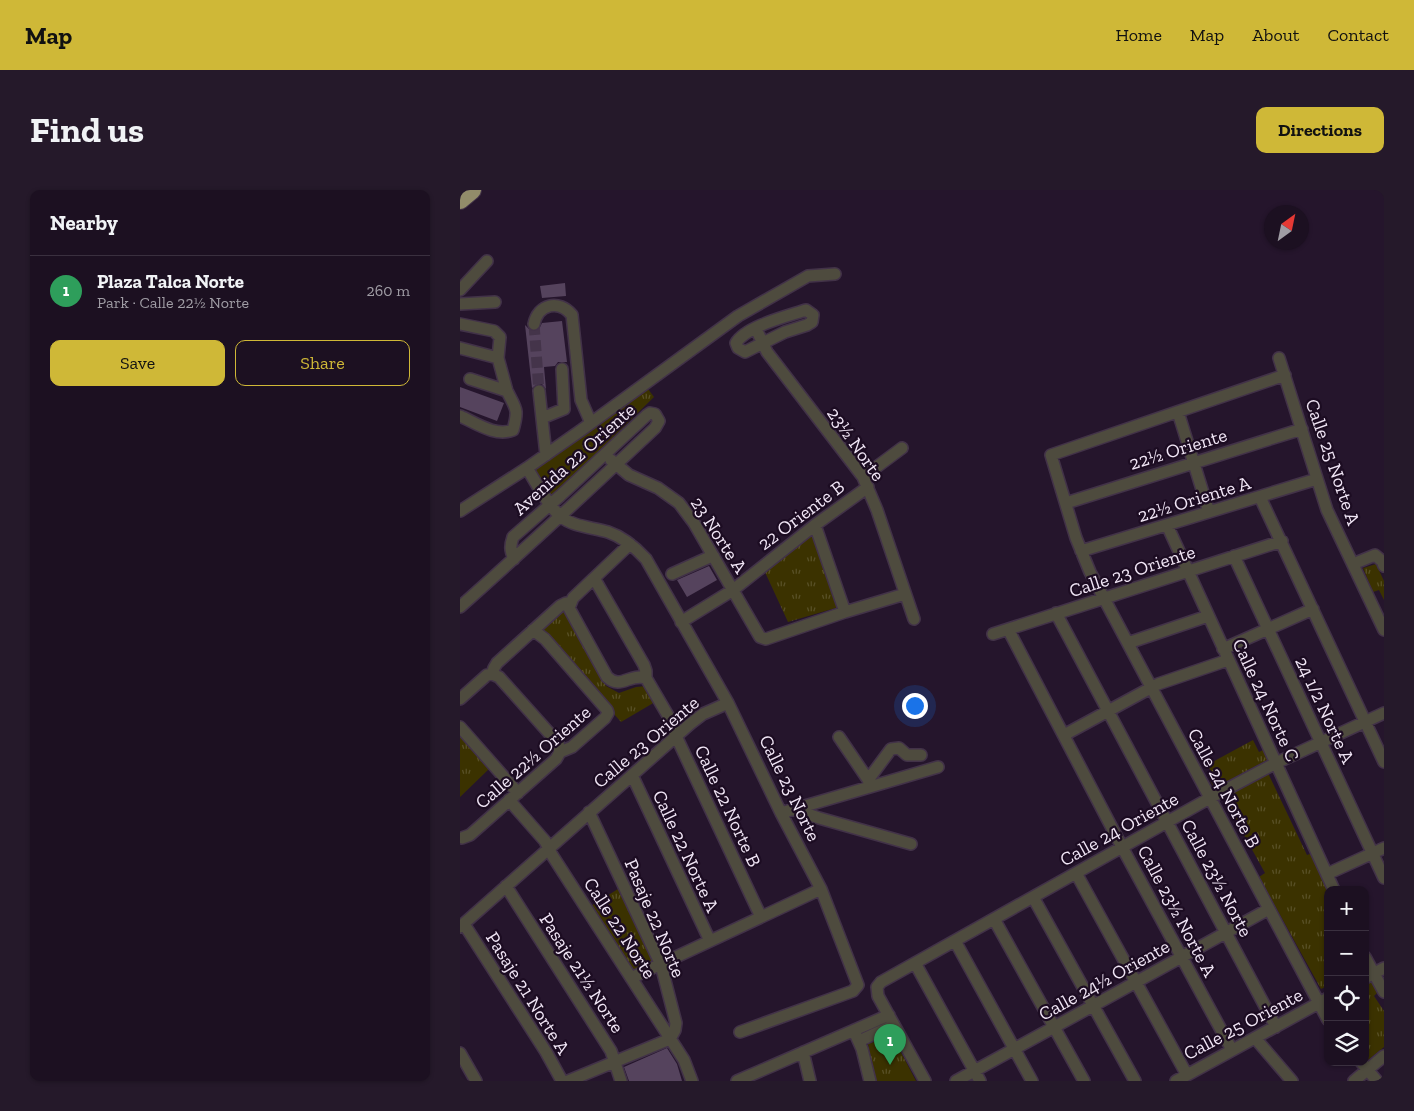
<!DOCTYPE html>
<html lang="en">
<head>
<meta charset="utf-8">
<style>
	:root { --surface:#1c1021; --page:#25192a; --text:#f1f3f6; --muted:#a09da5; --line:#3a303f; --accent:#cfb837 }
	body { margin:0; font-family:"Zilla Slab",serif; background:var(--page); color:var(--text) }
	.controls { position:absolute; right:15px; bottom:15px; display:grid; overflow:hidden; border-radius:10px; box-shadow:0 1px 4px #0004 }
	.controls button { width:45px; height:45px; display:grid; place-items:center; padding:0; border:0; border-bottom:1px solid var(--line); background:var(--surface); color:var(--text); font:25px sans-serif }
	.compass { position:absolute; left:804px; top:15px; width:45px; height:45px; border-radius:50%; background:var(--surface); box-shadow:0 1px 4px #0004; rotate:33deg }
	.you { position:absolute; left:454px; top:515px; width:18px; height:18px; margin:-12px; border:4px solid #fff; border-radius:50%; background:#1a73e8; box-shadow:0 0 0 8px #1a73e833 }
	.badge { display:grid; place-items:center; width:32px; height:32px; border-radius:50%; background:var(--accent); color:#fff; font-size:16px; font-weight:700 }
	.pin { position:absolute; translate:-50% -41px; filter:drop-shadow(0 1px 2px #0008) }
	.pin::after { content:''; position:absolute; top:26px; width:18px; height:15px; background:inherit; clip-path:polygon(0 0,100% 0,50% 100%) }
	.list { margin:0; padding:0; list-style:none }
	h2 { display:flex; justify-content:space-between; align-items:center; height:65px; margin:0; padding:0 20px; font-size:21px }
	h2 small { font-size:16px; font-weight:400; color:var(--muted) }
	.list li { display:grid; grid-template-columns:32px 1fr auto; gap:15px; align-items:center; box-sizing:border-box; height:70px; padding:0 20px; border-top:1px solid var(--line) }
	.list b { display:block; font-size:19px; white-space:nowrap }
	.list p { margin:0; font-size:16px; white-space:nowrap; color:var(--muted) }
	.list em { font-size:16px; font-style:normal; color:var(--muted) }
	.actions { display:flex; gap:10px; padding:15px 20px }
	.actions a { flex:1; padding:11px 0; border:1px solid var(--accent); border-radius:10px; text-align:center; font-size:18px; color:var(--accent) }
	.actions .main { background:var(--accent); color:#111 }
	.icon { flex:none; width:28px; height:28px; fill:none; stroke:currentColor; stroke-width:2; stroke-linecap:round; stroke-linejoin:round }
	.map { position:relative; flex:none; width:924px; height:891px; overflow:hidden; border-radius:10px }
	header { display:flex; align-items:center; gap:30px; box-sizing:border-box; height:70px; padding:0 25px; background:var(--accent); color:#111 }
	header strong { font-size:24px }
	nav { display:flex; gap:28px; margin-inline-start:auto; font-size:18px }
	.intro { display:flex; align-items:center; justify-content:space-between; box-sizing:border-box; height:120px; padding:0 30px }
	h1 { margin:0; font-size:35px }
	.button { padding:12px 22px; border-radius:10px; background:var(--accent); color:#111; font-size:18px; font-weight:700 }
	main { display:flex; gap:30px; padding:0 30px }
	aside { flex:1; background:var(--surface); border-radius:10px; box-shadow:0 1px 4px #0004 }
	.map>svg:first-child { display:block }
	.park { fill:url(#park-tufts) }
	.building { fill:#55435d }
	.lines { fill:none; stroke-linecap:round; stroke-linejoin:round }
	.minor-tunnel { stroke:#44344a; stroke-width:11; stroke-dasharray:11 5.5; stroke-linecap:butt }
	.minor-casing { stroke:#423248; stroke-width:14 }
	.highway-casing { stroke:#423248; stroke-width:20 }
	.minor { stroke:#4e4b3e; stroke-width:11 }
	.highway { stroke:#928c6a; stroke-width:18 }
	.labels { text-anchor:middle; dominant-baseline:central; stroke-width:4.5; stroke-linejoin:round; paint-order:stroke }
	.street-label { font-size:19px; fill:#f1e6f6; stroke:#1c0c22 }
</style>
</head>
<body>
<header>
<strong>Map</strong>
<nav><a>Home</a><a>Map</a><a>About</a><a>Contact</a></nav>
</header>
<div class="intro"><h1>Find us</h1><a class="button">Directions</a></div>
<main>
<aside>
<h2>Nearby<small></small></h2>
<ul class="list">
<li><span class="badge" style="background:#2e9e5b">1</span><div><b>Plaza Talca Norte</b><p>Park · Calle 22½ Norte</p></div><em>260 m</em></li>
</ul>
<div class="actions"><a class="main">Save</a><a>Share</a></div>
</aside>
<div class="map">
<svg width="924" height="891" viewBox="0 0 924 891">
	<defs>
		<pattern id="park-tufts" width="24" height="20" patternUnits="userSpaceOnUse" patternTransform="scale(1.25)"><rect width="24" height="20" fill="#3b3200"/><path d="M3 7l-1-3M5 7V3M7 7l1-3M15 17l-1-3M17 17v-4M19 17l1-3" fill="none" stroke="#585026"/></pattern>
	</defs>
	<rect width="100%" height="100%" fill="#25152c"/>
	<!-- park -->
	<path class="park" d="M188,199L194,207L91,308L74,280Z
		M356,343L379,417L328,432L304,380Z
		M916,374L924,391V410L919,400L913,402L903,378Z
		M104,418L146,496L159,503L176,497L187,496L195,512L161,532L80,440Z
		M0,546L29,579L0,607Z
		M793,550L799,562L805,559L809,569L754,598L750,590L755,587L747,575Z
		M808,583L847,665L853,663L868,700V796L861,799L799,687L805,683L763,607Z
		M158,699L192,771L173,780L131,716Z
		M911,790L918,802L914,806L924,821V857L908,870L905,866V794Z
		M425,848L434,849L456,891H416L408,854Z"/>
	<!-- building -->
	<path class="building" d="M105,93L106,106L82,108L80,96Z
		M102,131L107,172H98L95,176L84,177L86,199L82,194H79L72,198L65,135L69,139L75,141L79,139L82,133Z
		M0,197L44,213L37,231L0,217Z
		M249,376L257,390L227,407L217,390Z
		M207,858L217,874L222,891H169L164,877Z"/>
	<g class="lines">
		<!-- minor-tunnel -->
		<path class="minor-tunnel" d="M74,134L79,201"/>
		<defs>
			<path id="minor" d="M0,100L27,71
				M0,114L35,112
				M346,120L353,125L352,132L347,135L325,142L285,162L278,158L276,153C286,136 328,126 346,120Z
				M0,134L34,141L40,147L38,168L47,201
				M74,134C78,114 99,109 112,125L121,210L131,233
				M296,139L307,162L403,287L417,320L454,429
				M0,158L38,168
				M819,168L867,320L924,440
				M825,185L591,265L616,348L630,382L868,830
				M79,201L86,265
				M718,222L749,322
				M0,226C16,233 35,247 53,240C59,219 56,219 47,201L10,189
				M82,228L104,219L102,179
				M151,270L169,285L198,298L219,313L234,333L300,447L306,449L385,422L445,404
				M67,278C77,294 86,313 100,326C113,337 132,337 148,342C163,347 175,357 186,369L268,513L321,623L361,699L398,795L393,801L280,842
				M403,287L442,258
				M800,307L924,572
				M606,313L842,239
				M0,321L67,278L120,241L278,126L348,86L375,84
				M355,335L385,422
				M707,335L874,700
				M170,354L113,408L109,418L147,487C161,500 169,483 186,488
				M621,361L857,289
				M774,366L924,688
				M893,374L915,365L922,371L924,376
				M212,384L252,366L254,367
				M134,388L184,475L186,481V488L210,529L216,546L301,727
				M0,417C66,358 130,299 195,238L199,231L195,224L190,223L187,225L100,306L53,347C50,356 50,360 54,369
				M596,423L816,837
				M221,432L273,400L355,335L408,297
				M548,439L662,657L772,860
				M73,440L85,449L147,520L148,523L145,528L112,557L100,562
				M533,444L822,351
				M668,453L748,426
				M763,459L853,419
				M32,484L34,478L37,473L100,416L106,413H110
				M32,484L39,487L98,553L100,562
				M0,509L27,485L32,484
				M0,537L58,603
				M604,545L698,494L768,470
				M379,547L411,594
				M172,585L250,751
				M408,590L431,559L439,558L447,565H461
				M49,610L85,651L92,665L224,870L232,891
				M333,619L359,628L451,654
				M129,622L201,775L216,833L215,840L210,849
				M321,623L478,577
				M2,648L10,645L96,569L100,562
				M616,683L727,885
				M867,684L924,658
				M46,696L151,861L161,891
				M573,707L675,891
				M534,729L624,891
				M4,734L86,862L102,891
				M0,737L230,534L243,524L268,513
				M495,751L572,891
				M905,767L924,802
				M455,773L520,891
				M171,788L361,699
				M905,788L924,778
				M394,841L402,859L410,891
				M795,848L832,891
				M399,851L434,835
				M343,862L350,891
				M0,863L16,891
				M901,872L917,891
				M108,891L210,849
				M277,891L429,825
				M465,891L418,806L417,797L421,792L750,608L816,573L924,523
				M496,891L809,719
				M716,891L868,808
				M894,891L924,866"/>
			<path id="highway" d="M0,10L12,0"/>
		</defs>
		<!-- minor casing -->
		<use href="#minor" class="minor-casing"/>
		<!-- highway casing -->
		<use href="#highway" class="highway-casing"/>
		<!-- minor -->
		<use href="#minor" class="minor"/>
		<!-- highway -->
		<use href="#highway" class="highway"/>
	</g>
	<g class="labels">
		<!-- street labels -->
		<g class="street-label">
			<text transform="translate(396 254) rotate(55)">23½ Norte</text>
			<text transform="translate(718 259) rotate(-17)">22½ Oriente</text>
			<text transform="translate(114 269) rotate(-42)">Avenida 22 Oriente</text>
			<text transform="translate(873 272) rotate(71)">Calle 25 Norte A</text>
			<text transform="translate(734 309) rotate(-17)">22½ Oriente A</text>
			<text transform="translate(341 325) rotate(-37)">22 Oriente B</text>
			<text transform="translate(259 345) rotate(57)">23 Norte A</text>
			<text transform="translate(672 381) rotate(-18)">Calle 23 Oriente</text>
			<text transform="translate(806 510) rotate(65)">Calle 24 Norte C</text>
			<text transform="translate(865 520) rotate(65)">24 1/2 Norte A</text>
			<text transform="translate(186 552) rotate(-40)">Calle 23 Oriente</text>
			<text transform="translate(73 567) rotate(-41)">Calle 22½ Oriente</text>
			<text transform="translate(330 598) rotate(64)">Calle 23 Norte</text>
			<text transform="translate(764 598) rotate(62)">Calle 24 Norte B</text>
			<text transform="translate(268 616) rotate(65)">Calle 22 Norte B</text>
			<text transform="translate(659 639) rotate(-29)">Calle 24 Oriente</text>
			<text transform="translate(226 661) rotate(65)">Calle 22 Norte A</text>
			<text transform="translate(757 688) rotate(62)">Calle 23½ Norte</text>
			<text transform="translate(717 721) rotate(62)">Calle 23½ Norte A</text>
			<text transform="translate(195 728) rotate(67)">Pasaje 22 Norte</text>
			<text transform="translate(160 738) rotate(57)">Calle 22 Norte</text>
			<text transform="translate(122 783) rotate(57)">Pasaje 21½ Norte</text>
			<text transform="translate(644 790) rotate(-29)">Calle 24½ Oriente</text>
			<text transform="translate(68 803) rotate(58)">Pasaje 21 Norte A</text>
			<text transform="translate(783 834) rotate(-28)">Calle 25 Oriente</text>
		</g>
	</g>
</svg>
<div class="controls">
<button>+</button>
<button>−</button>
<button><svg class="icon" aria-label="locate" viewBox="0 0 24 24"><circle cx="12" cy="12" r="6"/><path d="M12 2v4M12 18v4M2 12h4M18 12h4"/></svg></button>
<button><svg class="icon" aria-label="layers" viewBox="0 0 24 24"><path d="M12 4l9 5-9 5-9-5zM3 14l9 5 9-5"/></svg></button>
</div>
<svg class="compass" viewBox="-18 -18 36 36"><path d="M0-13l5 13h-10z" fill="#e53935"/><path d="M0 13l5-13h-10z" fill="#a09da5"/></svg>
<div class="you"></div>
<div class="pin badge" style="left:430px;top:875px;background:#2e9e5b">1</div>
</div>
</main>
</body>
</html>
